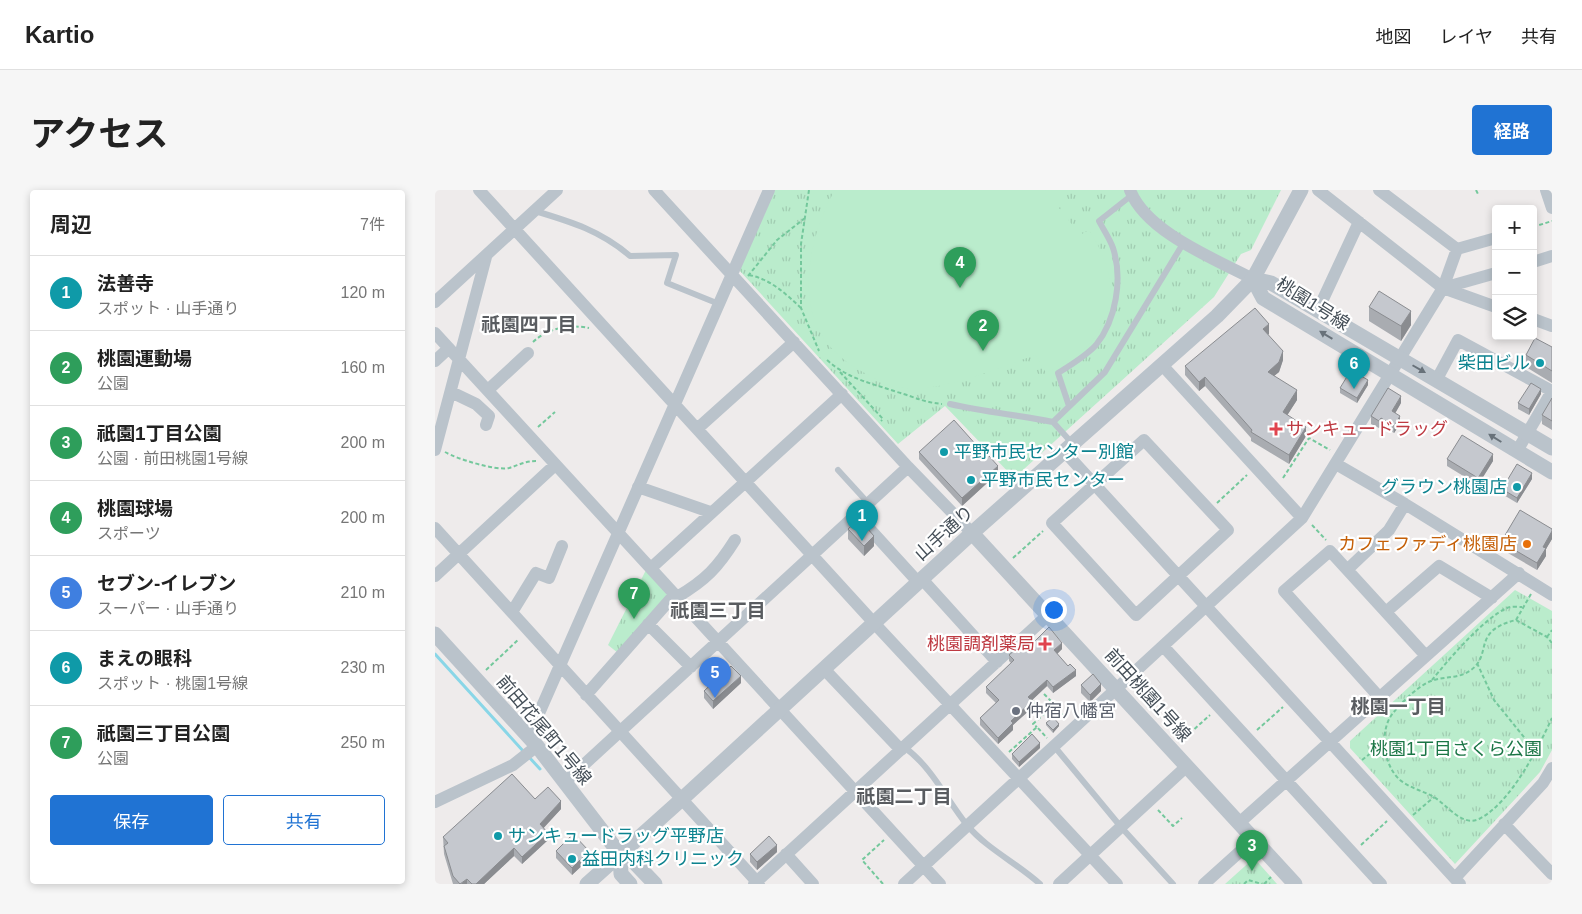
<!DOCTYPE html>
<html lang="ja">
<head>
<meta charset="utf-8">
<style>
	:root { --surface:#fff; --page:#f6f6f6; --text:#222; --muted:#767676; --line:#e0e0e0; --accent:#2073d3 }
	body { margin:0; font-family:Arial,"Noto Sans JP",sans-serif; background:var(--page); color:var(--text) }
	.controls { position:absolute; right:15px; top:15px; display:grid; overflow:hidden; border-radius:5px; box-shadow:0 2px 8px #0003 }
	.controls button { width:45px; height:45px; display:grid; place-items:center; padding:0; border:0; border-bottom:1px solid var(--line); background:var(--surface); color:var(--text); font:25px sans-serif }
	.you { position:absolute; left:618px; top:419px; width:18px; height:18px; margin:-12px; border:4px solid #fff; border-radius:50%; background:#1a73e8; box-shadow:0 0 0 8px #1a73e833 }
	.badge { display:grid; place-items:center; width:32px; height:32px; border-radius:50%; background:var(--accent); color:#fff; font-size:16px; font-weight:700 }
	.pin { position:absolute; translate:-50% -41px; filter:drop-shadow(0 1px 2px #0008) }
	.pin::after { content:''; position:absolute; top:26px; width:18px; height:15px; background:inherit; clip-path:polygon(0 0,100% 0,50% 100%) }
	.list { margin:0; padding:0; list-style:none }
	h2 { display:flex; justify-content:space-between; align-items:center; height:65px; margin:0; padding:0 20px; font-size:21px }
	h2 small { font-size:16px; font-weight:400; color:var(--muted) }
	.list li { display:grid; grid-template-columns:32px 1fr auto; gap:15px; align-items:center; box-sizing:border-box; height:75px; padding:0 20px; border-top:1px solid var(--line) }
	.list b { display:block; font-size:19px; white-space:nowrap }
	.list p { margin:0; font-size:16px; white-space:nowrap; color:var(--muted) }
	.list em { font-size:16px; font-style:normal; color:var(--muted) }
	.actions { display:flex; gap:10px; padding:15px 20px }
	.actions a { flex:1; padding:11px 0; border:1px solid var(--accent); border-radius:5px; text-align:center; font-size:18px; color:var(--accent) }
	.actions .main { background:var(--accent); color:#fff }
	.icon { flex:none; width:28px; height:28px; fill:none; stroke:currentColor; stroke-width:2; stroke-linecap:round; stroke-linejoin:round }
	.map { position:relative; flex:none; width:1117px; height:694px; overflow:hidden; border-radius:5px }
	header { display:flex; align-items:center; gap:30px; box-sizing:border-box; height:70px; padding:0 25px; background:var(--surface); border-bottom:1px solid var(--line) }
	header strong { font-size:24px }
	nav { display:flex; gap:28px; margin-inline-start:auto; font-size:18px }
	.intro { display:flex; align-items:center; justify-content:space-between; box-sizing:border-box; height:120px; padding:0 30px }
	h1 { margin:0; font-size:35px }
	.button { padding:12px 22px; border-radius:5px; background:var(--accent); color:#fff; font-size:18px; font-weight:700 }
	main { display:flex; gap:30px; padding:0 30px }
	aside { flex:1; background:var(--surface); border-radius:5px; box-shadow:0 2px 8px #0003 }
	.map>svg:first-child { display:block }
	.park { fill:url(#park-tufts) }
	.garden { fill:#baeccc }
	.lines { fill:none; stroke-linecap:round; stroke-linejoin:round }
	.stream { stroke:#89d6e7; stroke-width:3 }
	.path { stroke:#74c89c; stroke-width:2; stroke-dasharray:4 2.5; stroke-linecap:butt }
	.service { stroke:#bac3cb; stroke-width:6 }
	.minor { stroke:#bac3cb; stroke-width:12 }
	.tertiary { stroke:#bac3cb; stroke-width:15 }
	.wall { fill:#a9acb1 }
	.shaded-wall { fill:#8a8c90 }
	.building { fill:#c5c8ce; stroke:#8a8c90 }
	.oneway { fill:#68727a }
	.culture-dot { fill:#0f9aa8; stroke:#fff; stroke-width:2 }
	.health-dot { fill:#e0444e; stroke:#fff; stroke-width:2 }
	.food-dot { fill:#e8710a; stroke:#fff; stroke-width:2 }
	.worship-dot { fill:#6b7280; stroke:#fff; stroke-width:2 }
	.labels { text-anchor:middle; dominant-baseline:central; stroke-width:4.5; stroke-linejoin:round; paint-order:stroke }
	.street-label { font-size:18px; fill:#454f58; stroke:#fff }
	.culture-label { font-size:18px; fill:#0d838f; stroke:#fff; text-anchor:start }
	.health-label { font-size:18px; fill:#be3a42; stroke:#fff; text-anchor:start }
	.food-label { font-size:18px; fill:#c56008; stroke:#fff; text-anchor:end }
	.worship-label { font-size:18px; fill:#5b616d; stroke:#fff; text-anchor:start }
	.park-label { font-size:18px; fill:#1a7545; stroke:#fff }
	.neighbourhood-label { font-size:19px; font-weight:bold; fill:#595c60; stroke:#fff }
</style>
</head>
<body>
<header>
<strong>Kartio</strong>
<nav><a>地図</a><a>レイヤ</a><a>共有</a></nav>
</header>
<div class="intro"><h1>アクセス</h1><a class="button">経路</a></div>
<main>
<aside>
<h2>周辺<small>7件</small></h2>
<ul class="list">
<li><span class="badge" style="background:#0f9aa8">1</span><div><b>法善寺</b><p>スポット · 山手通り</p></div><em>120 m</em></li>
<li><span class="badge" style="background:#2e9e5b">2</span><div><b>桃園運動場</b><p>公園</p></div><em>160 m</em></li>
<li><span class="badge" style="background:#2e9e5b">3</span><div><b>祇園1丁目公園</b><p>公園 · 前田桃園1号線</p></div><em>200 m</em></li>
<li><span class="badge" style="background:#2e9e5b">4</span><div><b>桃園球場</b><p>スポーツ</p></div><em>200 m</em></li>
<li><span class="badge" style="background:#3f7fe0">5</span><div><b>セブン-イレブン</b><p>スーパー · 山手通り</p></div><em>210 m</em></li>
<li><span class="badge" style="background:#0f9aa8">6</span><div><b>まえの眼科</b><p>スポット · 桃園1号線</p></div><em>230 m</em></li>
<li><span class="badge" style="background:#2e9e5b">7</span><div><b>祇園三丁目公園</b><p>公園</p></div><em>250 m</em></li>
</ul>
<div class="actions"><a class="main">保存</a><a>共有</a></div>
</aside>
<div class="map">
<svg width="1117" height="694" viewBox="0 0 1117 694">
	<defs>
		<pattern id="park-tufts" width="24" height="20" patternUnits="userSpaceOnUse" patternTransform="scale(1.25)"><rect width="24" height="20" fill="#baeccc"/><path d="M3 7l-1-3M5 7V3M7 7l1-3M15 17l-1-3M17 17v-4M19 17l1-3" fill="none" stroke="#a1ccb1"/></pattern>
	</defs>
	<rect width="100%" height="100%" fill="#eeebeb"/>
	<!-- park -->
	<path class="park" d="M340,0H846L816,60L806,64L779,107L579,288L510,216L463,254L304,80Z
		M212,378L235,404L183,463L173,455Z
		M1080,400L1117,421V560L1105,582L1020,674L915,558V551Z
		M819,668L842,694H790Z"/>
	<!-- garden -->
	<path class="garden" d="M400,0H610L645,45L654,40C677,75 686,114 658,150C646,165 627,174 611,183L601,165C560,178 504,205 461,197C449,194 437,187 426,181C410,172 394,159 385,142C362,102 378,37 400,0Z"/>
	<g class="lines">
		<!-- stream -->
		<path class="stream" d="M0,464L89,562
			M93,566L105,579"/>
		<!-- path -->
		<path class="path" d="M374,0L366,54V118L384,161
			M1041,0L1043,4
			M1098,37L1117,31
			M314,85C335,89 350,103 366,118
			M313,86L342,50L370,28
			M98,152C113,138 134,134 154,138
			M392,170C413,189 436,193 462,202C480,207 487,212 507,214
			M405,182L448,229L446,231
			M103,237L120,222
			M10,262C22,269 61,281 74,278C84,275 90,271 101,271
			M848,288L874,248L895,260
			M782,313L812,285
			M877,335L891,350
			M578,368L608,341
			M1081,430L1096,404
			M1112,447L1117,440
			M1117,453L1112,447L1081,430C1036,441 1058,464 1036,480C1024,489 1009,486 996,491C983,496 967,512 958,523C944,540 948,575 965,590C975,598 988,601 999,607C1012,615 1027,637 1044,629C1076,613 1103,558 1117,528
			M1042,473L1059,510L1101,562
			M51,480L84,449
			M997,490C1013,470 1049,428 1072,418C1076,416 1083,417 1087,417
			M609,504L619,514L609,524
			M595,508L609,524L598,534L602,537
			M619,514L631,528
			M822,540L848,517
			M745,552L775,525
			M574,562L602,537L612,548
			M927,570L941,559H951
			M723,620L738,636L747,628
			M978,625L999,607
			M926,655L952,631
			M448,694L427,670L449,650
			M809,694L813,690L827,694
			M829,694L836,687"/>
		<!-- service -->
		<path class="service" d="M100,21C137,32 166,41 195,66L241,65L232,93L284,114
			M515,214C549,222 584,225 618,232L670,182L749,52
			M634,216L623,183C636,175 651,166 661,155C681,130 688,89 678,58C675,49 668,39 664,31L697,5
			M618,232L637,253
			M403,280L434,314
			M619,556L686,637L738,694
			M469,557C497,577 511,609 532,635C552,659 582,673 605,694"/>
		<!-- minor -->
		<path class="minor" d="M44,0L439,433L682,694
			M219,0L473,277L537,343
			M695,0C711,42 780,69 818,89
			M883,0L1008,98L1061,83
			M1111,0L1117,18
			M1022,59L1061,48
			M1098,72L1117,66
			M1008,98L1061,117
			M0,112L122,0
			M883,120L924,32
			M1098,129L1117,136
			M0,143L505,694
			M0,171L14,158
			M727,175L867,328
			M1002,189L1023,150L1117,201L1082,261
			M53,200L93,163
			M16,202L41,214L54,226L51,235
			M262,239L359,152
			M709,250L793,340L701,425L617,333Z
			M0,260L51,67
			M629,261L1025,694
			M901,274L970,314L1117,405
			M203,297L275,322
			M422,325L483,392
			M0,338L324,694
			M216,378L407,204
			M913,379L954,340L970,314
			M0,386L120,275
			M487,389L562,472
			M242,407C271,390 283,377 300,350
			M952,421L1004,376L1057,408
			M77,422L101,383L114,388L127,356
			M213,434L256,477
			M728,456L946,694
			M389,479L466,560
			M151,505L240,404
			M945,508L849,401L895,361L991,466
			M94,546L334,0
			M130,592L473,277
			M0,612L78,575L102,556
			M804,633L1084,383
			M1069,634L1117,684
			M351,664L378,694
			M1020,688L1108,593L1117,578
			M319,694L613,425
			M469,694L867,328L1008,98L1022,59L944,0
			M624,694L752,576
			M769,694L819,649"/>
		<!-- tertiary -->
		<path class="tertiary" d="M818,89L828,108L1117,282
			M818,89L836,93L1117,258
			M537,343L860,694
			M0,444L102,556L185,664
			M152,694L247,609L537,343L782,126L818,89L866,0
			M195,694L186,684L185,664L199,672L220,694"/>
	</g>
	<!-- wall -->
	<path class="wall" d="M934,117L976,135L966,151L934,131Z
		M833,144L848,170L844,182L839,186L862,210L852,225L871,246L854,274L816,251V248L770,196L764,201L750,185V176Z
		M1117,157V193L1091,177V165Z
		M933,195L922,213L905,203V198Z
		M1106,204L1094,225L1083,219V213Z
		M1117,208V240L1107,234V225Z
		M966,213L960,223L965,234L959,243L946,235L944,238L936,234V226Z
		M543,257L563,283L527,316L484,269V262Z
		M1012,269L1058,271L1043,295L1012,276Z
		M1097,289L1082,313L1067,304V299Z
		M413,339L439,356L429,366L413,349Z
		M1117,339V349L1111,359V366L1102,380L1066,359V352Z
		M597,454L627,459L622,464L641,486L618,503L612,496L596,511L597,518L578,535V540L563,554L545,535V528L561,513L551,503V497L576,473L574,471V465Z
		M306,493L278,519L269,508V501Z
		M646,495L666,501L655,512L646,503Z
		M611,533L624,536L618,543L611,535Z
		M605,558L584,577L577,569V564Z
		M100,609L126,619L108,638L113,650L87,674L79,666L49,694H18L9,664L8,647Z
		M121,661L154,669L137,685L121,668Z
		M342,662L322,680L315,672V664Z"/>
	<!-- shaded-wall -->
	<path class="shaded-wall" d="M976,121V135L966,151V136Z
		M834,134V144L828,148V139Z
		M848,161V170L844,182L833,191V182Z
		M770,187V196L764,201V192Z
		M933,190V195L922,213V208Z
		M1106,199V204L1094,225V219Z
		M862,200V210L848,232V222Z
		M966,206V213L957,229V221Z
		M965,226V234L959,243V236Z
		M946,228V235L944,238V231Z
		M871,237V246L854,274V265Z
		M1058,264V271L1043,295V288Z
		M563,276V283L527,316V308Z
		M1097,283V289L1082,313V308Z
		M1117,341V349L1111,359V366L1102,380V373L1108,357Z
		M439,346V356L429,366V356Z
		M627,453V459L619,467V460Z
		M641,480V486L618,503V497Z
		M306,486V493L278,519V511Z
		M612,490V496L593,514V507Z
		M666,494V501L655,512V505Z
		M597,511V518L578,535V540L563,554V548L576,531Z
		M624,534V536L618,543V540Z
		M605,553V558L584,577V572Z
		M126,611V619L105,642V634Z
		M113,643V650L87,674V667Z
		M342,655V662L322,680V672Z
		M79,658V666L49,694H41Z
		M154,661V669L137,685V678Z
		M32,689V694H26Z"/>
	<!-- building -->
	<path class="building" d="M944,101L976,121L966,136L934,117Z
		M820,118L834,134L828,139L848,161L844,172L833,182L862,200L848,222L871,237L854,265L816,242L817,240L770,187L764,192L750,176Z
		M1100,148L1117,157V181L1091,165Z
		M916,180L933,190L922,208L905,198Z
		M1096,193L1106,199L1094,219L1083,213Z
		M953,198L966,206L957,221L965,226L959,236L946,228L944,231L936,226Z
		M1117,208V231L1107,225Z
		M519,230L543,257L545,256L563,276L527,308L484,262Z
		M1027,245L1058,264L1043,288L1012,269Z
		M1082,274L1097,283L1082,308L1067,299Z
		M1085,320L1117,339V341L1108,357L1111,358L1102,373L1066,352Z
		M424,329L439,346L429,356L413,339Z
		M614,437L627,453L619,460L633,476L635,474L641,480L618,497L612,490L593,507L597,511L576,531L578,533L563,548L545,528L564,510L551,497L579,470L574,465L593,449L597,454Z
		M296,476L306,486L278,511L269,501Z
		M658,484L666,494L655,505L646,495Z
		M618,527L624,534L618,540L611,533Z
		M597,544L605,553L584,572L577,564Z
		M77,584L100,609L113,597L126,611L105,634L113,643L87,667L79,658L41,694H37L32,689L25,694L18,686L9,656L13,653L8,647Z
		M138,644L154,661L137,678L121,661Z
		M334,646L342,655L322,672L315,664Z"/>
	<!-- one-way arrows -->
	<defs><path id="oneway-solid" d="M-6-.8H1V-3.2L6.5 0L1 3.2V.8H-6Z" transform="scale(1.25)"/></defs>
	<g class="oneway">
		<use href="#oneway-solid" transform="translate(891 145) rotate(-149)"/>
		<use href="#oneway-solid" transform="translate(984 179) rotate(30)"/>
		<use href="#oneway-solid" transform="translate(1060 248) rotate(-148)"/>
	</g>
	<!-- markers -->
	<g class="culture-dot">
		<circle cx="1105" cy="173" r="5"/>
		<circle cx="509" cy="262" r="5"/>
		<circle cx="536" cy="290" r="5"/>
		<circle cx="1082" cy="297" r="5"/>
		<circle cx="63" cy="646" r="5"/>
		<circle cx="137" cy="669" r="5"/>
	</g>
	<g class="health-dot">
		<path d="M838.5 231.5h5v5h5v5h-5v5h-5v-5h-5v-5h5z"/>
		<path d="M607.5 446.5h5v5h5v5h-5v5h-5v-5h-5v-5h5z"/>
	</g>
	<circle class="food-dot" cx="1092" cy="354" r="5"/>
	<circle class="worship-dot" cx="581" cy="521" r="5"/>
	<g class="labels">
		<!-- street labels -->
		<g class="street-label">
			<text transform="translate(878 114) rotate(32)">桃園1号線</text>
			<text transform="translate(509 343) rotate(-42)">山手通り</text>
			<text transform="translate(713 505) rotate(48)">前田桃園1号線</text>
			<text transform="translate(109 540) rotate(50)">前田花尾町1号線</text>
		</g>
		<!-- culture labels -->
		<g class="culture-label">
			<text x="1095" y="173" text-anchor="end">柴田ビル</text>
			<text x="519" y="262">平野市民センター別館</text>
			<text x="546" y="290">平野市民センター</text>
			<text x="1072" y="297" text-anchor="end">グラウン桃園店</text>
			<text x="73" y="646">サンキュードラッグ平野店</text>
			<text x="147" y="669">益田内科クリニック</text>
		</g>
		<!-- health labels -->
		<g class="health-label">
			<text x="851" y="239">サンキュードラッグ</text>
			<text x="600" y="454" text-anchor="end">桃園調剤薬局</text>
		</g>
		<!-- food labels -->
		<g class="food-label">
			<text x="1082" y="354">カフェファディ桃園店</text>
		</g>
		<!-- worship labels -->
		<g class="worship-label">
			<text x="591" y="521">仲宿八幡宮</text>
		</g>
		<!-- park labels -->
		<g class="park-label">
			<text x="1021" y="559">桃園1丁目さくら公園</text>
		</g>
		<!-- neighbourhood labels -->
		<g class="neighbourhood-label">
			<text x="94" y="134">祇園四丁目</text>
			<text x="283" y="420">祇園三丁目</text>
			<text x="963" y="516">桃園一丁目</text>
			<text x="469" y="606">祇園二丁目</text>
		</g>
	</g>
</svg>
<div class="controls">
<button>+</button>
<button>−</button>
<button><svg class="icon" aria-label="layers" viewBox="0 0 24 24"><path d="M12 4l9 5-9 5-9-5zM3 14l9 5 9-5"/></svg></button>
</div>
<div class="you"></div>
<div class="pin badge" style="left:427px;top:351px;background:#0f9aa8">1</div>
<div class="pin badge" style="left:548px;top:161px;background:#2e9e5b">2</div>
<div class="pin badge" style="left:817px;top:681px;background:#2e9e5b">3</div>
<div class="pin badge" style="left:525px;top:98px;background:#2e9e5b">4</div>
<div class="pin badge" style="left:280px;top:508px;background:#3f7fe0">5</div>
<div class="pin badge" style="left:919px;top:199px;background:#0f9aa8">6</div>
<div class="pin badge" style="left:199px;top:429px;background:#2e9e5b">7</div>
</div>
</main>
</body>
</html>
